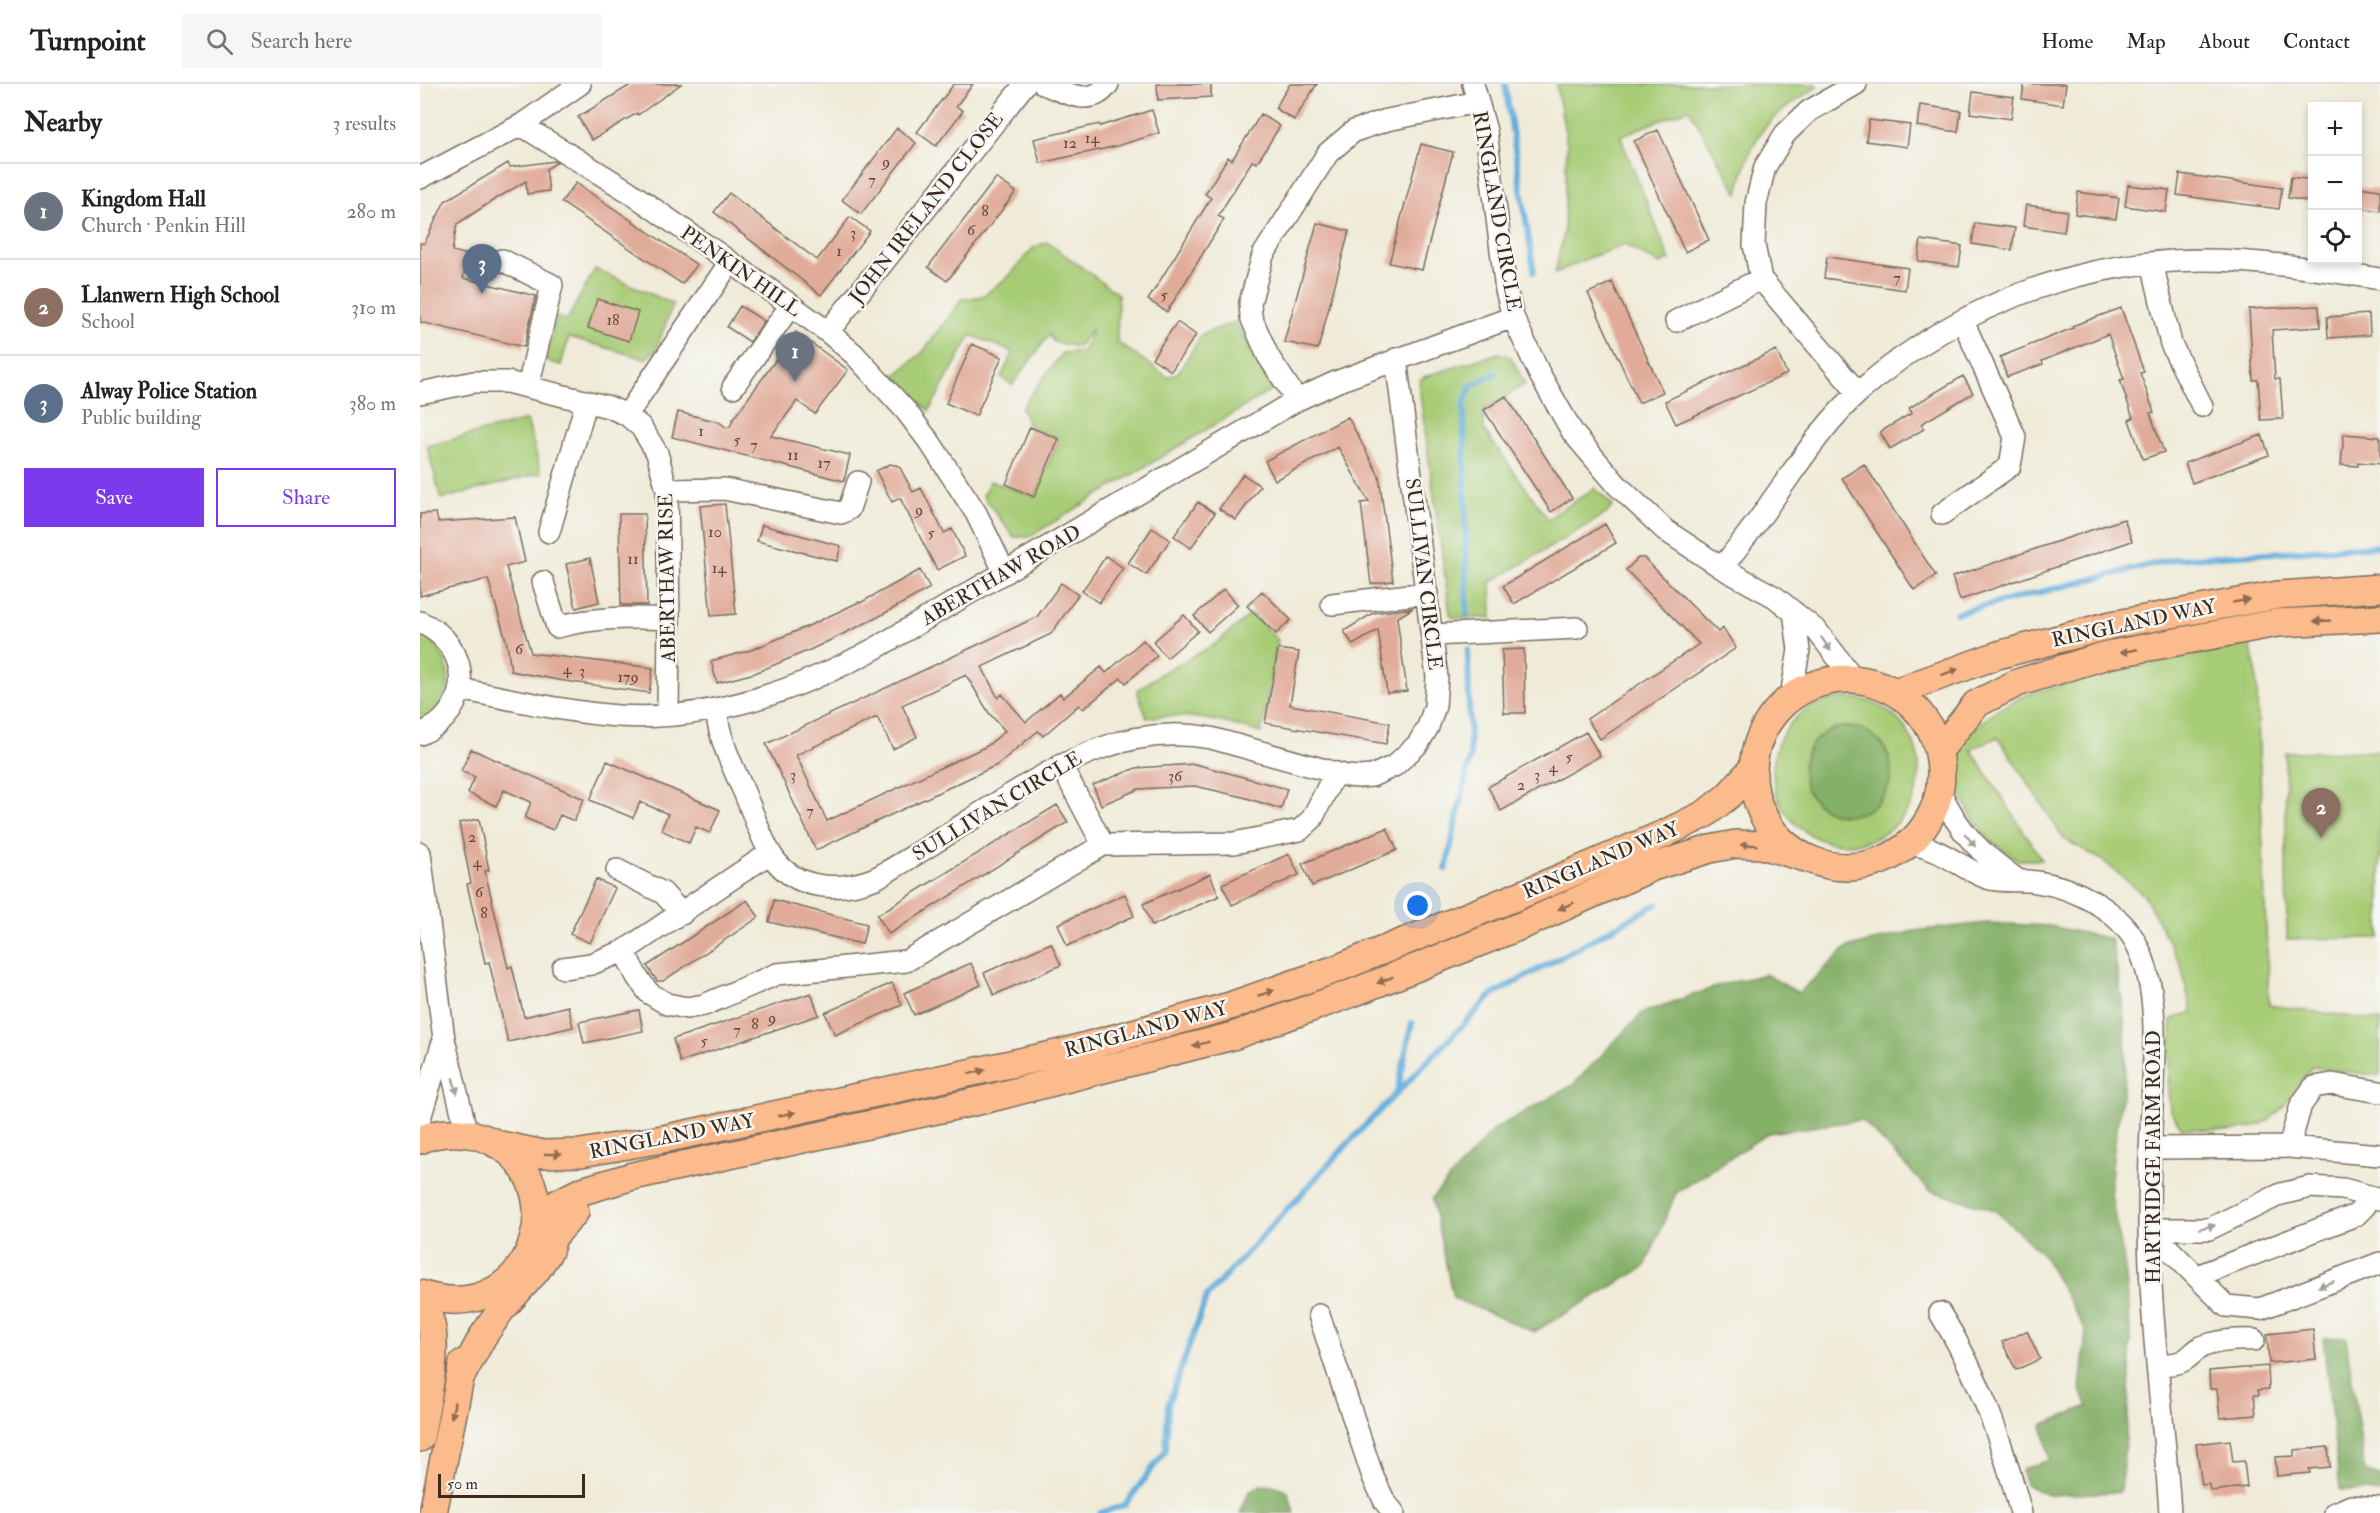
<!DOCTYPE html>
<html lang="en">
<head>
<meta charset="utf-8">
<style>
	:root { --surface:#fff; --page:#f6f6f6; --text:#222; --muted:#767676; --line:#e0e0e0; --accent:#7c3aed }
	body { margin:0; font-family:"IM FELL Double Pica",serif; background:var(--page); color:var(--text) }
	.controls { position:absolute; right:18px; top:18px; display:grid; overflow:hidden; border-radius:0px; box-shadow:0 3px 9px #0003 }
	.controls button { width:54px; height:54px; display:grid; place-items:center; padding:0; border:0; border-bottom:2px solid var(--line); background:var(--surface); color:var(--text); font:30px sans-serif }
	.scale { position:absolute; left:18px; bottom:15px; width:147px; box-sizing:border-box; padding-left:6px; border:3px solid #3b2a1e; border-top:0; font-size:16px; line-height:21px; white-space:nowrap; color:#3b2a1e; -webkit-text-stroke:4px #f6f6f2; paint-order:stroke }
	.you { position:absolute; left:998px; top:822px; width:21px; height:21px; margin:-15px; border:4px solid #fff; border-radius:50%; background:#1a73e8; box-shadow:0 0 0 9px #1a73e833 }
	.badge { display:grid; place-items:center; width:39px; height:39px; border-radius:50%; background:var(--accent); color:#fff; font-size:20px; font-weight:700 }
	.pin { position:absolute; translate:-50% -50px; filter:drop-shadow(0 2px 3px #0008) }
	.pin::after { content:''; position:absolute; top:32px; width:21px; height:18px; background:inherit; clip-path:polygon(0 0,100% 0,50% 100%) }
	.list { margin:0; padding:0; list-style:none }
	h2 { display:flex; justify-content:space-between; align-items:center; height:78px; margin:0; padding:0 24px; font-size:26px }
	h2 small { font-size:20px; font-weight:400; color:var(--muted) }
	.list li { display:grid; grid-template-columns:39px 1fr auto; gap:18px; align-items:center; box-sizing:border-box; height:96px; padding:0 24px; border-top:2px solid var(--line) }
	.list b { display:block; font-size:22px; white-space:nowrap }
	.list p { margin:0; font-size:20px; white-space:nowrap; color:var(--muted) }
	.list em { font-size:20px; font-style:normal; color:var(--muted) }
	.actions { display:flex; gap:12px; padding:18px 24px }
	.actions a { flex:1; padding:14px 0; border:2px solid var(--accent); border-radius:0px; text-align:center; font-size:21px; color:var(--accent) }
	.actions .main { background:var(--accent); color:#fff }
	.icon { flex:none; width:33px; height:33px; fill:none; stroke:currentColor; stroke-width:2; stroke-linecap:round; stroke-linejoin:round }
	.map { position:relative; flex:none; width:1960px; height:1429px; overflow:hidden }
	header { display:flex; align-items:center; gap:36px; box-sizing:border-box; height:84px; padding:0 30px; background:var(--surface); border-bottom:2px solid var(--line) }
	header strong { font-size:28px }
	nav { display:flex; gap:33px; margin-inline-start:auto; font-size:21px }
	.search { width:420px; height:54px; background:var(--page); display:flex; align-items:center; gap:15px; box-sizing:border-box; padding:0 21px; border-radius:0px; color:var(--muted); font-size:22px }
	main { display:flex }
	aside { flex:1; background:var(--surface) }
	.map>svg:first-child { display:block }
	.green { fill:#a7cc76; stroke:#717b4a; stroke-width:1.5 }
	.forest { fill:#85b067; stroke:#606d42; stroke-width:1.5 }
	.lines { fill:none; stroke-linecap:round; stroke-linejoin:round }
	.stream { stroke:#62addb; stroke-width:6 }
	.building { fill:#e1ab9a; fill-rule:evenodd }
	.minor-casing { stroke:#7a6e5f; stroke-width:24 }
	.major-casing { stroke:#7a6e5f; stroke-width:30 }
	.minor { stroke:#fff; stroke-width:21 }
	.major { stroke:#fbbb8c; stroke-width:27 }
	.oneway { fill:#916b50 }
	.oneway2 { fill:#a79f9a }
	.labels { text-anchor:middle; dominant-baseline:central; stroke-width:5; stroke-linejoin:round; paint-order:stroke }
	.number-label { font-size:16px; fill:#644a3d }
	.street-label { font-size:20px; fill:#3b2a1e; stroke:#f6f6f2 }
</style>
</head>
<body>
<header>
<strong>Turnpoint</strong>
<div class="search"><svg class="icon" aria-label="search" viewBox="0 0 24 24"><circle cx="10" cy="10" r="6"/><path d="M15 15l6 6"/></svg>Search here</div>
<nav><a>Home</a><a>Map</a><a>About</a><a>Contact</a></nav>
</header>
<main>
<aside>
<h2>Nearby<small>3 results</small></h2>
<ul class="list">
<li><span class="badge" style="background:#6b7280">1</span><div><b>Kingdom Hall</b><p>Church · Penkin Hill</p></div><em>280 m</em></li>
<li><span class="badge" style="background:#8d6e63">2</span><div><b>Llanwern High School</b><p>School</p></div><em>310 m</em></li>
<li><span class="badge" style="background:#5c6f8a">3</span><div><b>Alway Police Station</b><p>Public building</p></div><em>380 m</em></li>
</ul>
<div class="actions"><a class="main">Save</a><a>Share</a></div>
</aside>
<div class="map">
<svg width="1960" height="1429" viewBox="0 0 1960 1429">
	<rect width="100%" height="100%" fill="#f6f6f2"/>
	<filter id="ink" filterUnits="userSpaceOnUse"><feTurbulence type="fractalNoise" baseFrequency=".0167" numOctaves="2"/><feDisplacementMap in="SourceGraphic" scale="12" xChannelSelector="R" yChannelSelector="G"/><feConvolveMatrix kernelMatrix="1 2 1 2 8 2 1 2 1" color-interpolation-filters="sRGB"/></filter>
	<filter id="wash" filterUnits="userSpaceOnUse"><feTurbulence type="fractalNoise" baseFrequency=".008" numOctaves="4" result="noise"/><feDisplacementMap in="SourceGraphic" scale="24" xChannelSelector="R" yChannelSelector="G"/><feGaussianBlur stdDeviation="1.35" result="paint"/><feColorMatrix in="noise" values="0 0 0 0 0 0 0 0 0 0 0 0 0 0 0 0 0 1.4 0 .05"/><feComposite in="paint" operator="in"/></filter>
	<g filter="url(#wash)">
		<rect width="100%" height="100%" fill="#f0ebd8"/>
		<!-- green -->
		<path class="green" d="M1136,0H1396L1397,3C1345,36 1331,49 1318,110L1269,25L1200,52L1250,176L1239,180L1205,161L1171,173L1135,189L1144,148L1147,59Z
			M627,158L698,210L697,258L748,293L758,289L782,250L816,238L852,306L609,453H594L563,412L570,397L615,413L639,355L610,343L601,324L642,269L664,267L672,245L658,263L634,258L629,251L592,301L581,293L593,268L551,251L509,327L474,292L503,268L542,215L563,212L591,190L613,164Z
			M175,185L253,220L236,266L225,275L149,253L141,281L126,277L136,233L147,236Z
			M1078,269L1091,273L1105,300L1064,326V346L1128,435L1175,404L1193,422L1186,430L1071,498L1072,534H1034L1030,530L999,302L1000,296L1004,293Z
			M107,336L121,389L21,415L7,362Z
			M831,530L858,556L841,649C804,637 766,628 727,634L717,607L740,590L794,561Z
			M0,550C37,567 38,621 0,637Z
			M1830,560L1836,586L1849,921L1960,937V992L1892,983C1880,998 1869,1019 1854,1032C1830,1052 1791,1047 1762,1044L1750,1027L1748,1004L1752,935L1772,928L1760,879L1724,811L1682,776L1644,755L1578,653L1551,665L1622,776H1598L1570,756L1552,733L1537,704L1541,656L1573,628L1605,611L1689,589Z
			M1353 687a73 73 0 1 1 146 0a73 73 0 1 1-146 0Z
			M1960,667V854L1867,855L1865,668Z"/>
		<!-- forest -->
		<path class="forest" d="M1383 687a44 44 0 1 1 88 0a44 44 0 1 1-88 0Z
			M1567,839L1630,842L1691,855C1700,898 1708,943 1705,986C1702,1025 1691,1064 1691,1104C1692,1131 1702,1158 1705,1185C1715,1258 1709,1335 1700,1408L1627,1411L1605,1400L1602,1385L1630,1376L1622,1341L1668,1322L1660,1305L1666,1248L1624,1172L1575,1126L1509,1106L1442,1036L1348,1049L1256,1109L1225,1183L1114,1248L1033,1214L1012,1114L1074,1045L1153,1001L1222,929L1301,901L1345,890L1379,909L1426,864L1493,847Z
			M1926,1253L1945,1387L1960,1392V1410L1947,1407L1920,1406L1903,1254Z
			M841,1401L856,1402L868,1407L874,1429H820L829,1408Z"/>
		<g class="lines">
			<!-- stream -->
			<path class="stream" d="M1085,0L1114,188
				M1536,529L1755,475L1960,462
				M1047,530L1044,319L1051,302L1075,290
				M1026,785L1050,673L1048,566
				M977,1009L992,939
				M680,1429L705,1421L746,1366L748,1321L787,1212L934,1053L1072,911L1237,820"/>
		</g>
		<g id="blocks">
			<!-- building -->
			<path class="building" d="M212,0H261L218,31L217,29L172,56L158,33Z
				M534,0H553L536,22L543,27L516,62L497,48Z
				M737,0H791V13L738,16Z
				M870,0H897L874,36L855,24Z
				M1604,0H1646L1643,21L1602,15Z
				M1553,8L1594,13L1591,35L1550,29Z
				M1500,21L1541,27L1538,48L1497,42Z
				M732,26L739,49L697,62L620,79L614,55L679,40L680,42Z
				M841,30L860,42L837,79L832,77L798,132L804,135L747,228L728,216L791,114L785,110L808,73L812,76Z
				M1449,36L1490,41L1487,63L1446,57Z
				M477,44L496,59L441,130L422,116Z
				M1238,46L1289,156L1265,168L1214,57Z
				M1001,60L1033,68L1002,186L969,179Z
				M135,77L137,78L126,85L129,107L107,110L106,97L69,119L37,140L32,167L49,171L43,194L116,212L104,263L0,238V159L4,160L25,117L88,79L90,83Z
				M1760,90L1862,104L1859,125L1757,111Z
				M1871,93L1893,96V118L1868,114Z
				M576,94L596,108L527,197L508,183Z
				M156,99L277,181L262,200L141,118Z
				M1708,101L1749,106L1746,128L1705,122Z
				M1938,103L1960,106V127L1938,124Z
				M1658,108L1699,114L1696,135L1655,130Z
				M309,109L397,176L430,133L450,147L401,211L294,128Z
				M1606,121L1647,127L1644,148L1603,142Z
				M897,139L929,147L898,265L864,258Z
				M1555,139L1595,144L1592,166L1552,160Z
				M1501,156L1542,162L1539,183L1498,177Z
				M1407,173L1488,184L1485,206L1404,194Z
				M1192,198L1243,308L1219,319L1168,209Z
				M177,215L218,228L209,257L168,244Z
				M320,222L344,237L330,258L307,243Z
				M1899,222L1900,243L1852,246L1855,295H1860L1863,335L1841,336L1838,296H1833L1829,225Z
				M1701,224L1724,288L1720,289L1734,328L1730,329L1744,368L1723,375L1709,336L1713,334L1700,296L1704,295L1688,250L1622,277L1623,280L1587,293L1580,273L1653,244L1652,242Z
				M1949,230L1950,251L1908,254L1907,233Z
				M757,238L776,251L751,287L732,274Z
				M376,248L428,286L395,330L377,317L351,352L430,371L424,397L252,353L258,328L299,338L307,344L311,341L313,335Z
				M552,260L582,273L556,332L526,319Z
				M1356,266L1367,290L1256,340L1245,317Z
				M1543,292L1553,309L1501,340L1504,345L1470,365L1460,348L1492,329L1489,324Z
				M1086,312L1152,414L1131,428L1064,326Z
				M928,333L959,392L973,497L951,500L941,419L949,418L918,363L855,396L845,377Z
				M610,343L639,355L614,413L586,400Z
				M1924,350L1960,353V380L1938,378V382L1921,381Z
				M1842,351L1849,371L1772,399L1765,379Z
				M470,380L479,382L493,408L501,404L524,449L532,445L545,472L517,486L480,414L472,418L456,387Z
				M1444,380L1516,492L1494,506L1422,394Z
				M823,390L840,402L816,436L799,425Z
				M778,418L795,429L771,464L754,452Z
				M305,420L316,530L291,532L280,422Z
				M16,429L18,438L95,433L105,478L86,483L111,569L233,584L229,609L138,596L91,587L87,560L68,495L0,512V430Z
				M199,430H225L227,521H201Z
				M1704,435L1712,457L1540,516L1532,493Z
				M1185,440L1196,459L1094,520L1083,502Z
				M342,441L421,462L417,477L337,457Z
				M732,444L750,456L726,491L708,479Z
				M686,472L703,484L679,519L662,507Z
				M170,474L179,518L156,524L146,480Z
				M1218,474H1224L1298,548L1303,544L1316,564L1180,655L1167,635L1279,560L1206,486Z
				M500,486L510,504L458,533L392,565L335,589L297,599L291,577L331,566L386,543L439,518L440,519Z
				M641,499L658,511L631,550L562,583L578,614L582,610L606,638L640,609L643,614L681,583L686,589L723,556L737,572L706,599L701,594L663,625L659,621L623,652L618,647L577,681L396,766L346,660L617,533ZM546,591L569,629L585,647L567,662L407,737L376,671L457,633L473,665L497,653L482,621Z
				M804,505L818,521L788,548L774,532Z
				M842,507L871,536L856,550L827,522Z
				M993,524L977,534L987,607L967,609L958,546L933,561L924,547L953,529Z
				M764,531L778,547L747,574L733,558Z
				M858,565L879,568L870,621L970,639L966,660L845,639Z
				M1104,565L1105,629H1084L1082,566Z
				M1166,648L1180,672L1081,727L1068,703Z
				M51,665L164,715L154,737L140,731L133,746L105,734L111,718L84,706L76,722L48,709L55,693L41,687Z
				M187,677L300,726L290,749L276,743L269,759L241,746L248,730L220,718L213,734L170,716Z
				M775,680L867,705L861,725L823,713L775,702L719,705L681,721L673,701L716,684Z
				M637,721L648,738L469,850L457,831Z
				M59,735L69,786L65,787L88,884L92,882L104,933L148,922L153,943L88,958L69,878L65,879L47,800L51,799L39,739Z
				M967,744L977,766L892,802L882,780Z
				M869,770L879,791L812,821L802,800Z
				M790,790L799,812L732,842L723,820Z
				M176,795L195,804L170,859L150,850Z
				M705,810L714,832L647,862L638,840Z
				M327,816L339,833L243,897H237L227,882Z
				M354,816L447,840L442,860L349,838Z
				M631,859L641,881L574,911L564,889Z
				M551,879L561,901L494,931L484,909Z
				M472,899L482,921L415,951L405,929Z
				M391,909L399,931L260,978L253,955Z
				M219,926L223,947L164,959L159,938Z
				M1893,1245L1896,1275L1849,1279L1847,1250Z
				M1607,1247L1620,1275L1596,1286L1582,1258Z
				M1848,1282L1849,1305L1838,1306L1839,1311H1834L1836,1331L1800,1334L1797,1305H1790L1789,1287Z
				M1810,1356L1813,1378L1824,1377L1827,1403L1790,1407L1789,1400L1782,1401L1776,1360Z
				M1908,1363L1910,1383L1889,1385L1890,1389L1857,1392L1855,1373L1874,1372V1366Z"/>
		</g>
	</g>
	<g filter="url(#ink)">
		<use href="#blocks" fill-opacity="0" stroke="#7a6e5f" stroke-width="1.5"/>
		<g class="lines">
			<defs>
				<path id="minor" d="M624,0C645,9 672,24 688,0
					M1053,0L1066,47L1086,206L1093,233L1120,291L1153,349L1197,401L1245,446L1302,484L1355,513L1397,547L1434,595
					M1436,0L1389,27L1365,50L1345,83L1336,119L1334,161L1341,195L1438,309
					M101,41L208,107L339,198L408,248L434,270L486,327L511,360L556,429L585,489
					M0,94L101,41L160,0
					M82,176L132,201L108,303
					M1732,179L1751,260L1782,322
					M1256,237L1341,195
					M408,248L605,0
					M313,303L371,221
					M0,309L54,298H87L189,323L207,331L221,343L237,369L247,406L249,535L248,631
					M877,316L848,272L831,233L830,219L843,171L908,69L934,47L967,36L1058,18
					M207,331L310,178
					M247,406L304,405L421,429L429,425L438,398
					M1522,430L1590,382L1595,353L1543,237
					M129,448L166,319
					M1302,484C1318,462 1336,441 1351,418C1378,381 1404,339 1439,308C1543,216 1676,169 1816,177C1864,180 1912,187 1960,195
					M123,498L137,543C175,533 211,533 249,535
					M912,520L1007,509
					M0,538C53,561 55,628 0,650
					M1012,551L1157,544
					M39,605C92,615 144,628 198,632C289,638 377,607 456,564L877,316L916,298L1093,233
					M1371,612L1379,566L1374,528
					M296,625C299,655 312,681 324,708C333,728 340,753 352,772C375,807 420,808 456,794C497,771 537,744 577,719C645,677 708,639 791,654L927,692L939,693L952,692L974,682L998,660L1008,643L1015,622L1017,593L976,275
					M641,681L683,761
					M1520,707C1539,749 1561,770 1598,796
					M1489,760C1523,764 1538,783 1567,794C1582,799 1601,795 1617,798C1654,803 1700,826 1717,861C1740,905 1734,973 1732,1022C1730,1062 1729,1103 1729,1144C1730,1239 1744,1334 1750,1429
					M0,769L24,955L47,1050
					M197,786L243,809L262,830
					M204,867L217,893L229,909L247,920L267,924L284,921L357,890L486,877L683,761L814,759L880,746L892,735L915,689
					M143,884L171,880L204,867L350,769
					M0,1034L22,961
					M1869,1063L1881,1021L1894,1003L1912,1000L1960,1008
					M1730,1064L1869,1063L1960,1071
					M1729,1145L1806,1222L1840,1225L1960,1179
					M1729,1145H1789L1861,1110L1890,1103L1923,1105L1960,1115
					M1777,1192L1936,1131L1945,1122L1943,1111
					M1520,1229C1559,1291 1582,1358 1601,1429
					M899,1231L953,1393L965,1418L974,1429
					M1738,1281C1747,1280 1758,1281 1766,1275C1772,1271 1774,1267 1781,1263C1798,1256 1816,1255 1834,1256
					M1915,1429L1931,1422L1960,1424"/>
				<path id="major" d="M1333 689a94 94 0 1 1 188 0a94 94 0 1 1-188 0Z
					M1475,608L1578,571L1691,541L1858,511L1960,504
					M1519,667L1556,620L1597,599L1687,571L1857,539L1960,534
					M0,1056C16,1048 37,1047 54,1051C163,1079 121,1250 0,1210
					M76,1060L123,1070L161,1069L248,1054L641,969L810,922L916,885L1093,814L1246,749L1285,730L1308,712L1332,685
					M117,1145L138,1119L162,1107L213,1092L567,1015L813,952L930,910L1103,841L1233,783L1290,765L1316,760L1341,761L1386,774
					M0,1219C27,1244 5,1320 0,1354
					M39,1296L63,1252L81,1226L116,1187L129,1167L133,1153L155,1128
					M13,1429L43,1279"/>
			</defs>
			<!-- minor casing -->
			<use href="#minor" class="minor-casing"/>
			<!-- major casing -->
			<use href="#major" class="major-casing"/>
			<!-- minor -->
			<use href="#minor" class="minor"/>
			<!-- major -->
			<use href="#major" class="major"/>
		</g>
		<!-- one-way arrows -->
		<defs><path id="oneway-solid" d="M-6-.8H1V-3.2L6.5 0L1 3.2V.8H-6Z" transform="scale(1.5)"/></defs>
		<g class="oneway">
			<use href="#oneway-solid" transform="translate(1821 517) rotate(-10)"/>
			<use href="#oneway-solid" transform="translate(1902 537) rotate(177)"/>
			<use href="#oneway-solid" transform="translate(1709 567) rotate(169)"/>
			<use href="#oneway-solid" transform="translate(1530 588) rotate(-20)"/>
			<use href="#oneway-solid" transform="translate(1329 761) rotate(-179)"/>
			<use href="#oneway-solid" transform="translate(1146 822) rotate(156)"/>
			<use href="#oneway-solid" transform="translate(965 896) rotate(158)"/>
			<use href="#oneway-solid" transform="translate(846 909) rotate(-19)"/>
			<use href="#oneway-solid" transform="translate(781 960) rotate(165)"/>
			<use href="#oneway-solid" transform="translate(557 988) rotate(-13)"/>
			<use href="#oneway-solid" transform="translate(367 1030) rotate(-12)"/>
			<use href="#oneway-solid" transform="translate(133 1070) rotate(-1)"/>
			<use href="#oneway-solid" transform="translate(33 1326) rotate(101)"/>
		</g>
		<g class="oneway2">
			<use href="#oneway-solid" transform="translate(1406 560) rotate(55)"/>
			<use href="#oneway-solid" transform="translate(1550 756) rotate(51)"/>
			<use href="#oneway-solid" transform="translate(35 1002) rotate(74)"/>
			<use href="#oneway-solid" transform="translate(1787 1143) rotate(-12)"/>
			<use href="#oneway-solid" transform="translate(1906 1200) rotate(159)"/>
		</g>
	</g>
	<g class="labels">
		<!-- number labels -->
		<g class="number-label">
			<text x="672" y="54">14</text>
			<text x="650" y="59">12</text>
			<text x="466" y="78">9</text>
			<text x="452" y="96">7</text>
			<text x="565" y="127">8</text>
			<text x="551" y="146">6</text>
			<text x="433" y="149">3</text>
			<text x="419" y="167">1</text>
			<text x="1477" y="194">7</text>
			<text x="744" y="211">5</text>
			<text x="193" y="236">18</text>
			<text x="281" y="347">1</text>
			<text x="317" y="356">5</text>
			<text x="334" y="361">7</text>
			<text x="373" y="371">11</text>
			<text x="404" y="379">17</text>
			<text x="499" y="426">9</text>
			<text x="295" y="448">10</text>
			<text x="511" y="449">5</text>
			<text x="213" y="475">11</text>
			<text x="299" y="484">14</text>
			<text x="99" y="565">6</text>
			<text x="147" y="585">4</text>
			<text x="162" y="587">3</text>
			<text x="208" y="593">179</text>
			<text x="1149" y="673">5</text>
			<text x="1133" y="683">4</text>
			<text x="373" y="691">3</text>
			<text x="1117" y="691">3</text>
			<text x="755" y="692">36</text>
			<text x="1101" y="701">2</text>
			<text x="390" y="727">7</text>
			<text x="52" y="753">2</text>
			<text x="57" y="778">4</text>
			<text x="59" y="808">6</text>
			<text x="64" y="829">8</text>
			<text x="352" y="934">9</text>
			<text x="335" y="940">8</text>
			<text x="317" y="946">7</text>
			<text x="284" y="957">5</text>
		</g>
		<!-- street labels -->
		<g class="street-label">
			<text transform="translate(506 124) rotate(-52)">JOHN IRELAND CLOSE</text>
			<text transform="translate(1077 127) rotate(80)">RINGLAND CIRCLE</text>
			<text transform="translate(321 187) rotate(35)">PENKIN HILL</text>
			<text transform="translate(1004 490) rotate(83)">SULLIVAN CIRCLE</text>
			<text transform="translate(581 491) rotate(-30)">ABERTHAW ROAD</text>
			<text transform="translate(247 494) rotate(-91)">ABERTHAW RISE</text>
			<text transform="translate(1714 539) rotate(-12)">RINGLAND WAY</text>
			<text transform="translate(577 722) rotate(-31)">SULLIVAN CIRCLE</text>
			<text transform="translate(1181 776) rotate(-23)">RINGLAND WAY</text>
			<text transform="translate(726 945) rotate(-15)">RINGLAND WAY</text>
			<text transform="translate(252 1052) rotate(-11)">RINGLAND WAY</text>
			<text transform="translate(1733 1073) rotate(-90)">HARTRIDGE FARM ROAD</text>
		</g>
	</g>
</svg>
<div class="controls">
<button>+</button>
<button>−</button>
<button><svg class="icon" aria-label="locate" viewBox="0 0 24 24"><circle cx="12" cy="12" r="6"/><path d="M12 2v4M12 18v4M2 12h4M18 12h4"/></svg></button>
</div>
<div class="scale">50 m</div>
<div class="you"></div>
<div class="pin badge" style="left:375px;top:298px;background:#6b7280">1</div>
<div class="pin badge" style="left:1901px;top:754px;background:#8d6e63">2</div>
<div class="pin badge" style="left:62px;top:210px;background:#5c6f8a">3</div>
</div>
</main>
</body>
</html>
